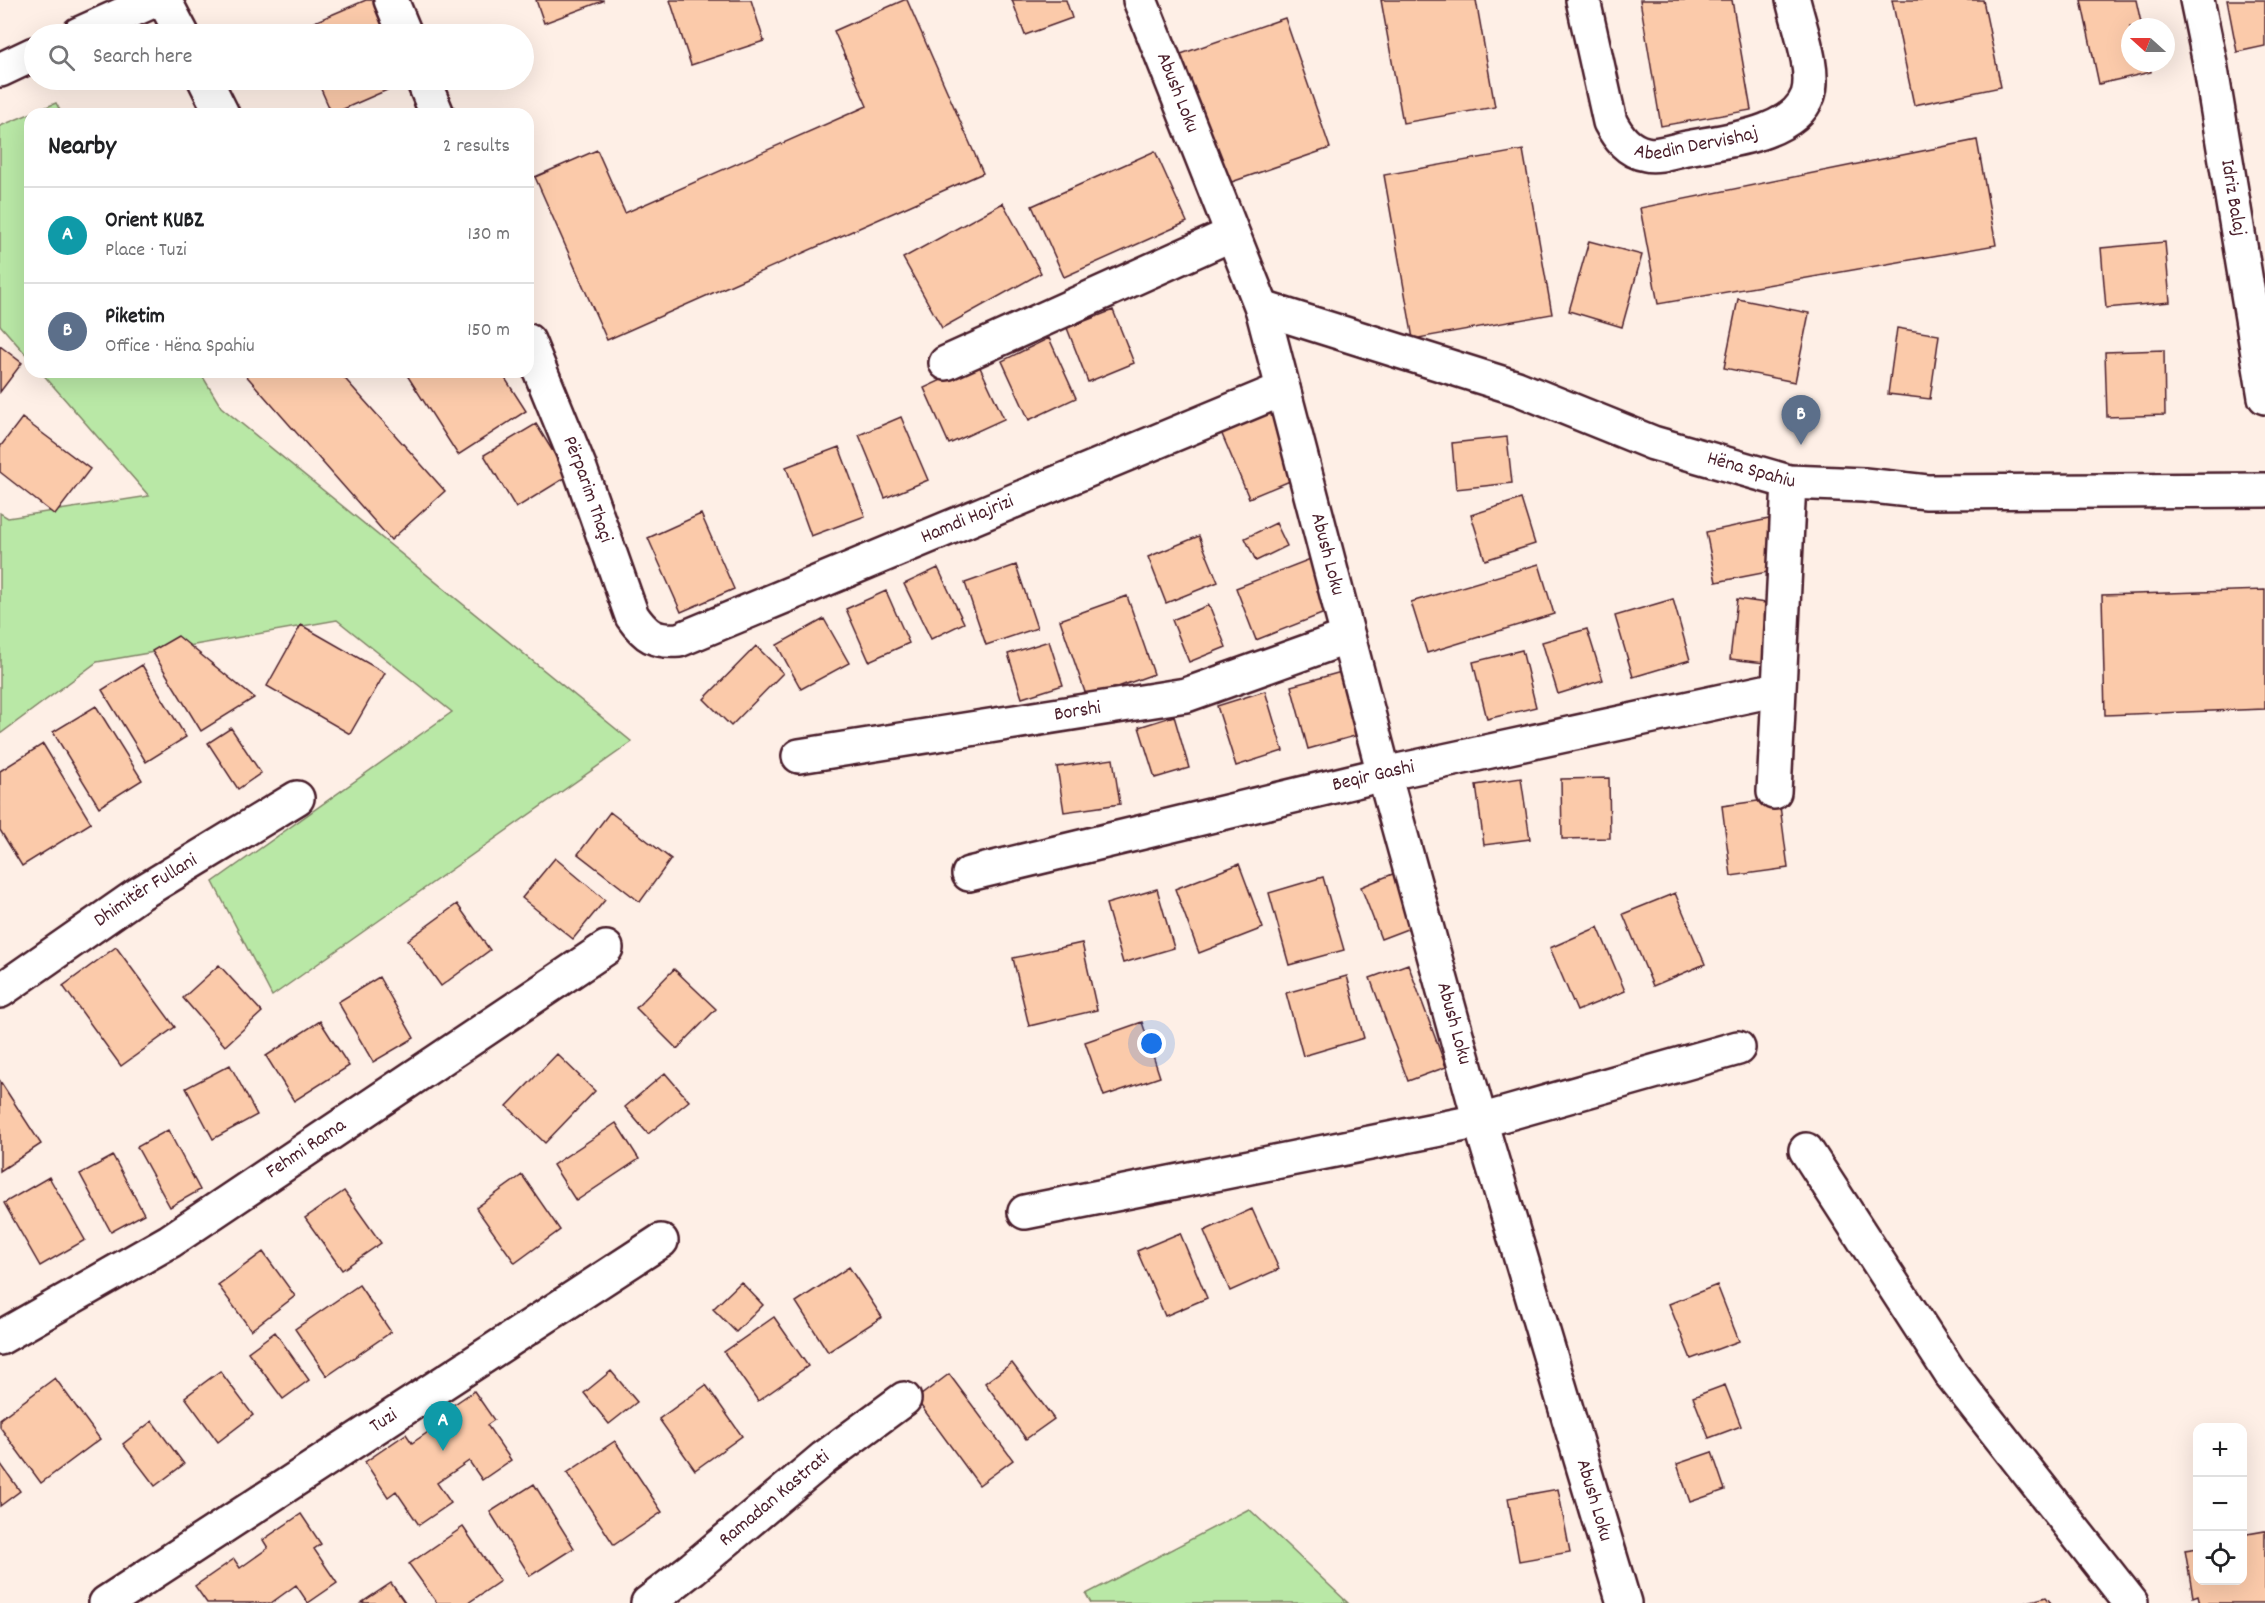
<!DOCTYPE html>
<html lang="en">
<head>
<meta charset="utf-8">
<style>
	:root { --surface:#fff; --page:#f2f2f2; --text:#202124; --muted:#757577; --line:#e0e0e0; --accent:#111827 }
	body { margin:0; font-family:Dekko,sans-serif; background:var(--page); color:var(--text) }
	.controls { position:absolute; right:18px; bottom:18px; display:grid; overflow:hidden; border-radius:12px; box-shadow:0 6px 24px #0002 }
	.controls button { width:54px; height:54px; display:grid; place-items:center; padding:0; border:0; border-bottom:2px solid var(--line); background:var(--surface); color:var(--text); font:30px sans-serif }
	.compass { position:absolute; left:2121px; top:18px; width:54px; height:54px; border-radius:50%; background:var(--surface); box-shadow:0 6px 24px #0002; rotate:291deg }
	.you { position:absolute; left:1152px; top:1044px; width:21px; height:21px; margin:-15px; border:4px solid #fff; border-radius:50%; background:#1a73e8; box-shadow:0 0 0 9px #1a73e833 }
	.badge { display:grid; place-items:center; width:39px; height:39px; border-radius:50%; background:var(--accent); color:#fff; font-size:20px; font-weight:700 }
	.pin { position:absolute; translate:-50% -50px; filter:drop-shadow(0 2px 3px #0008) }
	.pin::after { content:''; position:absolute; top:32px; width:21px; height:18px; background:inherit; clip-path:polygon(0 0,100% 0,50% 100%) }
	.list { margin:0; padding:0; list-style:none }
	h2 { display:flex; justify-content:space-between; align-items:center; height:78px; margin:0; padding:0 24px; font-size:26px }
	h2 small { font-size:20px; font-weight:400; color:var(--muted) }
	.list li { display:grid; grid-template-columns:39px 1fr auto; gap:18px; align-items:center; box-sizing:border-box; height:96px; padding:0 24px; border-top:2px solid var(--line) }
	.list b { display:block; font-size:22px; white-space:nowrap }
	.list p { margin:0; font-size:20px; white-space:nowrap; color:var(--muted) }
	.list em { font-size:20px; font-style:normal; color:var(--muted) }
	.icon { flex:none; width:33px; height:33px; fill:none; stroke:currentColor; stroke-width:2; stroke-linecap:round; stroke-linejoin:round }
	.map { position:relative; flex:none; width:2265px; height:1603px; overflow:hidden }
	.search { position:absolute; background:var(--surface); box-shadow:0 6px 24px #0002; left:24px; top:24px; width:510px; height:66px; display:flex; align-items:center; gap:15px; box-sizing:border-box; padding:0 21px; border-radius:33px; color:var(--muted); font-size:22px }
	.panel { position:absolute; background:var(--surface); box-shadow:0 6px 24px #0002; left:24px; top:108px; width:510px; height:270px; border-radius:18px }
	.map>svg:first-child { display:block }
	.green { fill:#b9e8a6; stroke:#828468; stroke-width:1.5 }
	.building { fill:#fbcaaa; stroke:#4a1f2b; stroke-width:1.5 }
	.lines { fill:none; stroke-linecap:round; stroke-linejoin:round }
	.minor-casing { stroke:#4a1f2b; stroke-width:38 }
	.minor { stroke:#fff; stroke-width:33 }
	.labels { text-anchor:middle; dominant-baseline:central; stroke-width:4.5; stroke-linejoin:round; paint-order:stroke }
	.street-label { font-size:20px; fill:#4a1f2b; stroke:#fff }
</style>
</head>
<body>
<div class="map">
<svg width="2265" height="1603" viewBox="0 0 2265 1603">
	<rect width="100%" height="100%" fill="#feefe6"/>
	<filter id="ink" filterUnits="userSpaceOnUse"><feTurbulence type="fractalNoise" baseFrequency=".0167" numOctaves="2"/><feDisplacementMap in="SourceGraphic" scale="12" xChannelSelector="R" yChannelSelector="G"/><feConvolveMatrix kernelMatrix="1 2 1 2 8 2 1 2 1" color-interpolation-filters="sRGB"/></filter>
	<g filter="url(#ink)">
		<!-- green -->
		<path class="green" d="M56,103L62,114H30V359L0,325V126Z
			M41,372H200L221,407L632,742L272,996L213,882L452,712L337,620L97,662L0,734V513L8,518L149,496Z
			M1249,1509L1348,1603H1091L1086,1594Z"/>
		<!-- building -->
		<path class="building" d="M366,0H381L396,34H298L296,30Z
			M536,0H603V1L544,23Z
			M670,0H751L764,41L691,65Z
			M904,0H907L983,173L607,340L535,177L597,150L625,213L867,106L834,31Z
			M1012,0H1066L1072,18L1025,35Z
			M1381,0H1476L1495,107L1403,123Z
			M1640,0H1732L1751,110L1661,126Z
			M1892,0H1983L2001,87L1914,105Z
			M2081,0H2136L2142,27H2130V63H2150L2151,72L2099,84Z
			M2227,0H2265V46L2237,52Z
			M1285,18L1330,148L1223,185L1178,55Z
			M317,80H410L332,114Z
			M1977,140L1996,245L1658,304L1640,208Z
			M1523,150L1552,314L1413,339L1384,175Z
			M1155,151L1187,222L1064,277L1032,206Z
			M1003,203L1041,273L942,328L903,258Z
			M1589,241L1642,255L1622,327L1569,311Z
			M2165,242L2170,302L2106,308L2101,248Z
			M1738,299L1809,313L1795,382L1724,368Z
			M1113,310L1134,363L1088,382L1067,328Z
			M1897,328L1939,335L1930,399L1888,394Z
			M1049,338L1076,398L1029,420L1002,361Z
			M0,346L22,363L0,392Z
			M2164,350L2165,415L2107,417L2105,352Z
			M978,363L1004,419L949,444L924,388Z
			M243,372H339L445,491L391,540Z
			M405,372H501L526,411L458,455Z
			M1275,410L1302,476L1249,498L1221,432Z
			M901,417L928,480L885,498L859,435Z
			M22,418L90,469L55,515L0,472V447Z
			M536,424L568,476L516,508L484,455Z
			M1507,437L1512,483L1456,489L1452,443Z
			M839,447L865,516L811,536L786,467Z
			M1521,499L1535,544L1485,560L1471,515Z
			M701,514L734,589L681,612L648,538Z
			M1769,519L1778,570L1716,582L1706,532Z
			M1276,523L1287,546L1256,561L1245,538Z
			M1199,536L1218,582L1166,603L1148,557Z
			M1313,558L1332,610L1256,640L1236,588Z
			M1539,564L1554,614L1427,653L1411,602Z
			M1016,565L1037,628L986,645L965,583Z
			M938,568L964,623L931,639L904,584Z
			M2265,590V709L2105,715L2102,595Z
			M886,591L909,643L869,661L846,609Z
			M1127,596L1154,674L1087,698L1060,620Z
			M1673,599L1690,660L1633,677L1615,616Z
			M1737,599L1780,605L1774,664L1730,659Z
			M1209,605L1226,647L1189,662L1172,620Z
			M824,619L849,663L801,689L777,645Z
			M301,625L385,673L350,734L267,686Z
			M1587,629L1603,680L1558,694L1542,642Z
			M178,636L254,698L201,731L152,651Z
			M1049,641L1063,685L1022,698L1008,654Z
			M756,646L783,673L731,726L704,699Z
			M1522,650L1536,707L1487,719L1473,662Z
			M142,665L186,737L146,762L102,690Z
			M1352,669L1369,732L1308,749L1291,686Z
			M1265,691L1283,751L1236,766L1217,706Z
			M96,706L142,780L99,807L53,732Z
			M1174,716L1189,768L1155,778L1139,727Z
			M231,728L261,773L238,789L208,743Z
			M43,744L91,823L22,866L0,830V771Z
			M1113,759L1120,804L1064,812L1057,767Z
			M1521,778L1530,839L1484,845L1476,785Z
			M1609,778L1610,838L1562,839L1561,779Z
			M1779,798L1788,868L1731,876L1722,806Z
			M610,812L671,859L640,902L578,854Z
			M555,858L605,900L573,939L522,898Z
			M1239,864L1263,928L1199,953L1175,889Z
			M1395,873L1415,926L1381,939L1361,887Z
			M1323,877L1344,950L1289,965L1269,893Z
			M1157,889L1174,948L1123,963L1106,904Z
			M1675,893L1705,964L1653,986L1623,914Z
			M457,904L490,950L441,986L408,940Z
			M1598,927L1625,991L1577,1011L1550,948Z
			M1082,943L1097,1010L1029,1026L1013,958Z
			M116,947L175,1027L121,1066L63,986Z
			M1408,964L1446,1067L1408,1081L1370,978Z
			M219,965L262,1012L225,1046L183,998Z
			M674,969L716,1009L677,1049L636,1008Z
			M1347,976L1364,1038L1303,1056L1286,993Z
			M379,977L414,1038L373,1062L338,1002Z
			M320,1021L349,1066L294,1101L266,1056Z
			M1142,1022L1160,1077L1104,1096L1085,1042Z
			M557,1054L595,1091L545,1143L507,1106Z
			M230,1065L257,1115L213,1139L186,1088Z
			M665,1073L689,1101L648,1134L625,1107Z
			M0,1081L41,1144L0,1171Z
			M616,1123L639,1159L576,1201L553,1165Z
			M168,1130L200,1190L170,1207L137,1147Z
			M113,1156L144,1214L111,1232L80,1174Z
			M522,1175L560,1230L515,1263L476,1208Z
			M49,1177L85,1240L40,1266L4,1203Z
			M344,1191L381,1243L342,1270L305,1218Z
			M1252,1209L1279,1269L1230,1291L1204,1231Z
			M1180,1233L1207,1298L1165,1316L1137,1251Z
			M263,1252L295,1296L251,1330L218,1285Z
			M849,1267L882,1317L828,1352L796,1302Z
			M741,1282L763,1305L736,1332L713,1309Z
			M359,1285L391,1332L327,1376L295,1329Z
			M1717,1285L1739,1341L1691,1359L1669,1304Z
			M774,1317L808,1366L758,1401L724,1352Z
			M275,1332L309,1380L283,1399L248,1352Z
			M1012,1363L1054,1419L1026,1439L985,1383Z
			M220,1371L253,1415L218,1442L185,1397Z
			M611,1371L637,1402L609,1424L584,1393Z
			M949,1374L1013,1460L979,1485L916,1399Z
			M55,1378L100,1439L41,1483L0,1427V1419Z
			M706,1385L742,1436L695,1470L659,1419Z
			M1725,1385L1741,1426L1709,1438L1693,1397Z
			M474,1391L494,1420L487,1425L511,1460L482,1480L469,1461L437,1483L451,1503L419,1525L396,1491L388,1497L365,1462L406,1434L412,1443L440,1424L437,1416Z
			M152,1421L184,1464L155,1486L123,1444Z
			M615,1441L662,1512L614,1545L567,1473Z
			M1712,1452L1725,1490L1690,1502L1677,1464Z
			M0,1463L20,1491L0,1506Z
			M534,1484L574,1548L530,1576L490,1512Z
			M1558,1489L1570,1552L1519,1561L1508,1498Z
			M301,1514L321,1544L314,1549L337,1583L308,1603L296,1585L271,1603H207L195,1586L234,1559L240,1568L268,1548L263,1540Z
			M463,1527L500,1581L468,1603H437L409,1564Z
			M2265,1531V1603H2200L2198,1595L2193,1597L2185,1550L2198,1548V1580H2242V1535Z
			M391,1583L405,1603H361Z
			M2046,1597L2051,1603H2024Z"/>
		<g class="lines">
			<defs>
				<g id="minor">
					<path d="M164,0L182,34"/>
					<path d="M391,0L405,34"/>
					<path id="s1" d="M1140,0L1262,308L1384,774L1480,1121L1624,1603"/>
					<path id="s2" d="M1583,0L1610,122C1618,137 1628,151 1646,154C1658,157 1675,150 1687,148C1723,141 1794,135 1808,95C1816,70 1799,26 1793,0"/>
					<path id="s3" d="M2197,0L2210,63L2265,397"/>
					<path d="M79,34L155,0"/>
					<path d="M0,70L34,54"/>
					<path d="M205,80L222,114"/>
					<path d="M423,80L437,114"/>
					<path id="s4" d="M1262,308L1517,388L1653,443L1789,482L1864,485L1927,492L2265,490"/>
					<path id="s5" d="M528,341L579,466L632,616C646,636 655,642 679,640L1283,389"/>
					<path d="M946,363L1232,234"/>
					<path id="s6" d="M799,756L1186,695L1348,637"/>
					<path d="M1774,792L1789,482"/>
					<path id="s7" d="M969,874L1384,774L1778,689"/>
					<path id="s8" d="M0,991L139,894L297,798"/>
					<path d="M1806,1150L1951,1374L2131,1603"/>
					<path d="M1025,1212L1480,1121L1738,1048"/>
					<path id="s9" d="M0,1338L170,1241L606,948"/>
					<path id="s10" d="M106,1603L661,1241"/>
					<path id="s11" d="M648,1603L693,1568L824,1458L904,1399"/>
				</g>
			</defs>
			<!-- minor casing -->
			<use href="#minor" class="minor-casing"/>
			<!-- minor -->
			<use href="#minor" class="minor"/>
		</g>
	</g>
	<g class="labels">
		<!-- street labels -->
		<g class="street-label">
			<text stroke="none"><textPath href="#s1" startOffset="100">Abush Loku</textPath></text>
			<text stroke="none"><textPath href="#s2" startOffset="226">Abedin Dervishaj</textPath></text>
			<text stroke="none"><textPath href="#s3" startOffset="201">Idriz Balaj</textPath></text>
			<text stroke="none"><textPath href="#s4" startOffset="516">Hëna Spahiu</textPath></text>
			<text stroke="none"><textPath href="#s5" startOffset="160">Përparim Thaçi</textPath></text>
			<text stroke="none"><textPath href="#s5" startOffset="663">Hamdi Hajrizi</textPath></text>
			<text stroke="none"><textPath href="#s1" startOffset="586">Abush Loku</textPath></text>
			<text stroke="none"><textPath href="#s6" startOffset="282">Borshi</textPath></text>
			<text stroke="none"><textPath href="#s7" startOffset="416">Beqir Gashi</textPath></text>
			<text stroke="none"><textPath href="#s8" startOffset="177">Dhimitër Fullani</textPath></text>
			<text stroke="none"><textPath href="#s1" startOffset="1072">Abush Loku</textPath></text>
			<text stroke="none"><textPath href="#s9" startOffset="360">Fehmi Rama</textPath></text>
			<text stroke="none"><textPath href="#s10" startOffset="332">Tuzi</textPath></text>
			<text stroke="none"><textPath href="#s11" startOffset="164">Ramadan Kastrati</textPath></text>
			<text stroke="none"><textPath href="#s1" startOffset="1569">Abush Loku</textPath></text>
		</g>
	</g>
</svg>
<div class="controls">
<button>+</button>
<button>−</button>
<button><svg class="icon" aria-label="locate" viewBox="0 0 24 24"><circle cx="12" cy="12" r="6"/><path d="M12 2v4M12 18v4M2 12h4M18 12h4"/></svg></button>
</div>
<svg class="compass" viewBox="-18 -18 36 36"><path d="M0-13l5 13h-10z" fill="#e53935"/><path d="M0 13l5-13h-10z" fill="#757577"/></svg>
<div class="you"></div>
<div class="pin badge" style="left:443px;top:1451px;background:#0f9aa8">A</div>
<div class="pin badge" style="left:1801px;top:445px;background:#5c6f8a">B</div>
<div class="search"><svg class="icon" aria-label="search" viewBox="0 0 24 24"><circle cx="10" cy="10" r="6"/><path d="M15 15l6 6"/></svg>Search here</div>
<section class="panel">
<h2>Nearby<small>2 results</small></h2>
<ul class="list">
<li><span class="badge" style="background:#0f9aa8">A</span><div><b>Orient KUBZ</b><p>Place · Tuzi</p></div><em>130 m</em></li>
<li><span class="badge" style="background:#5c6f8a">B</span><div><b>Piketim</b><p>Office · Hëna Spahiu</p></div><em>150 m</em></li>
</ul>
</section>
</div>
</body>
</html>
